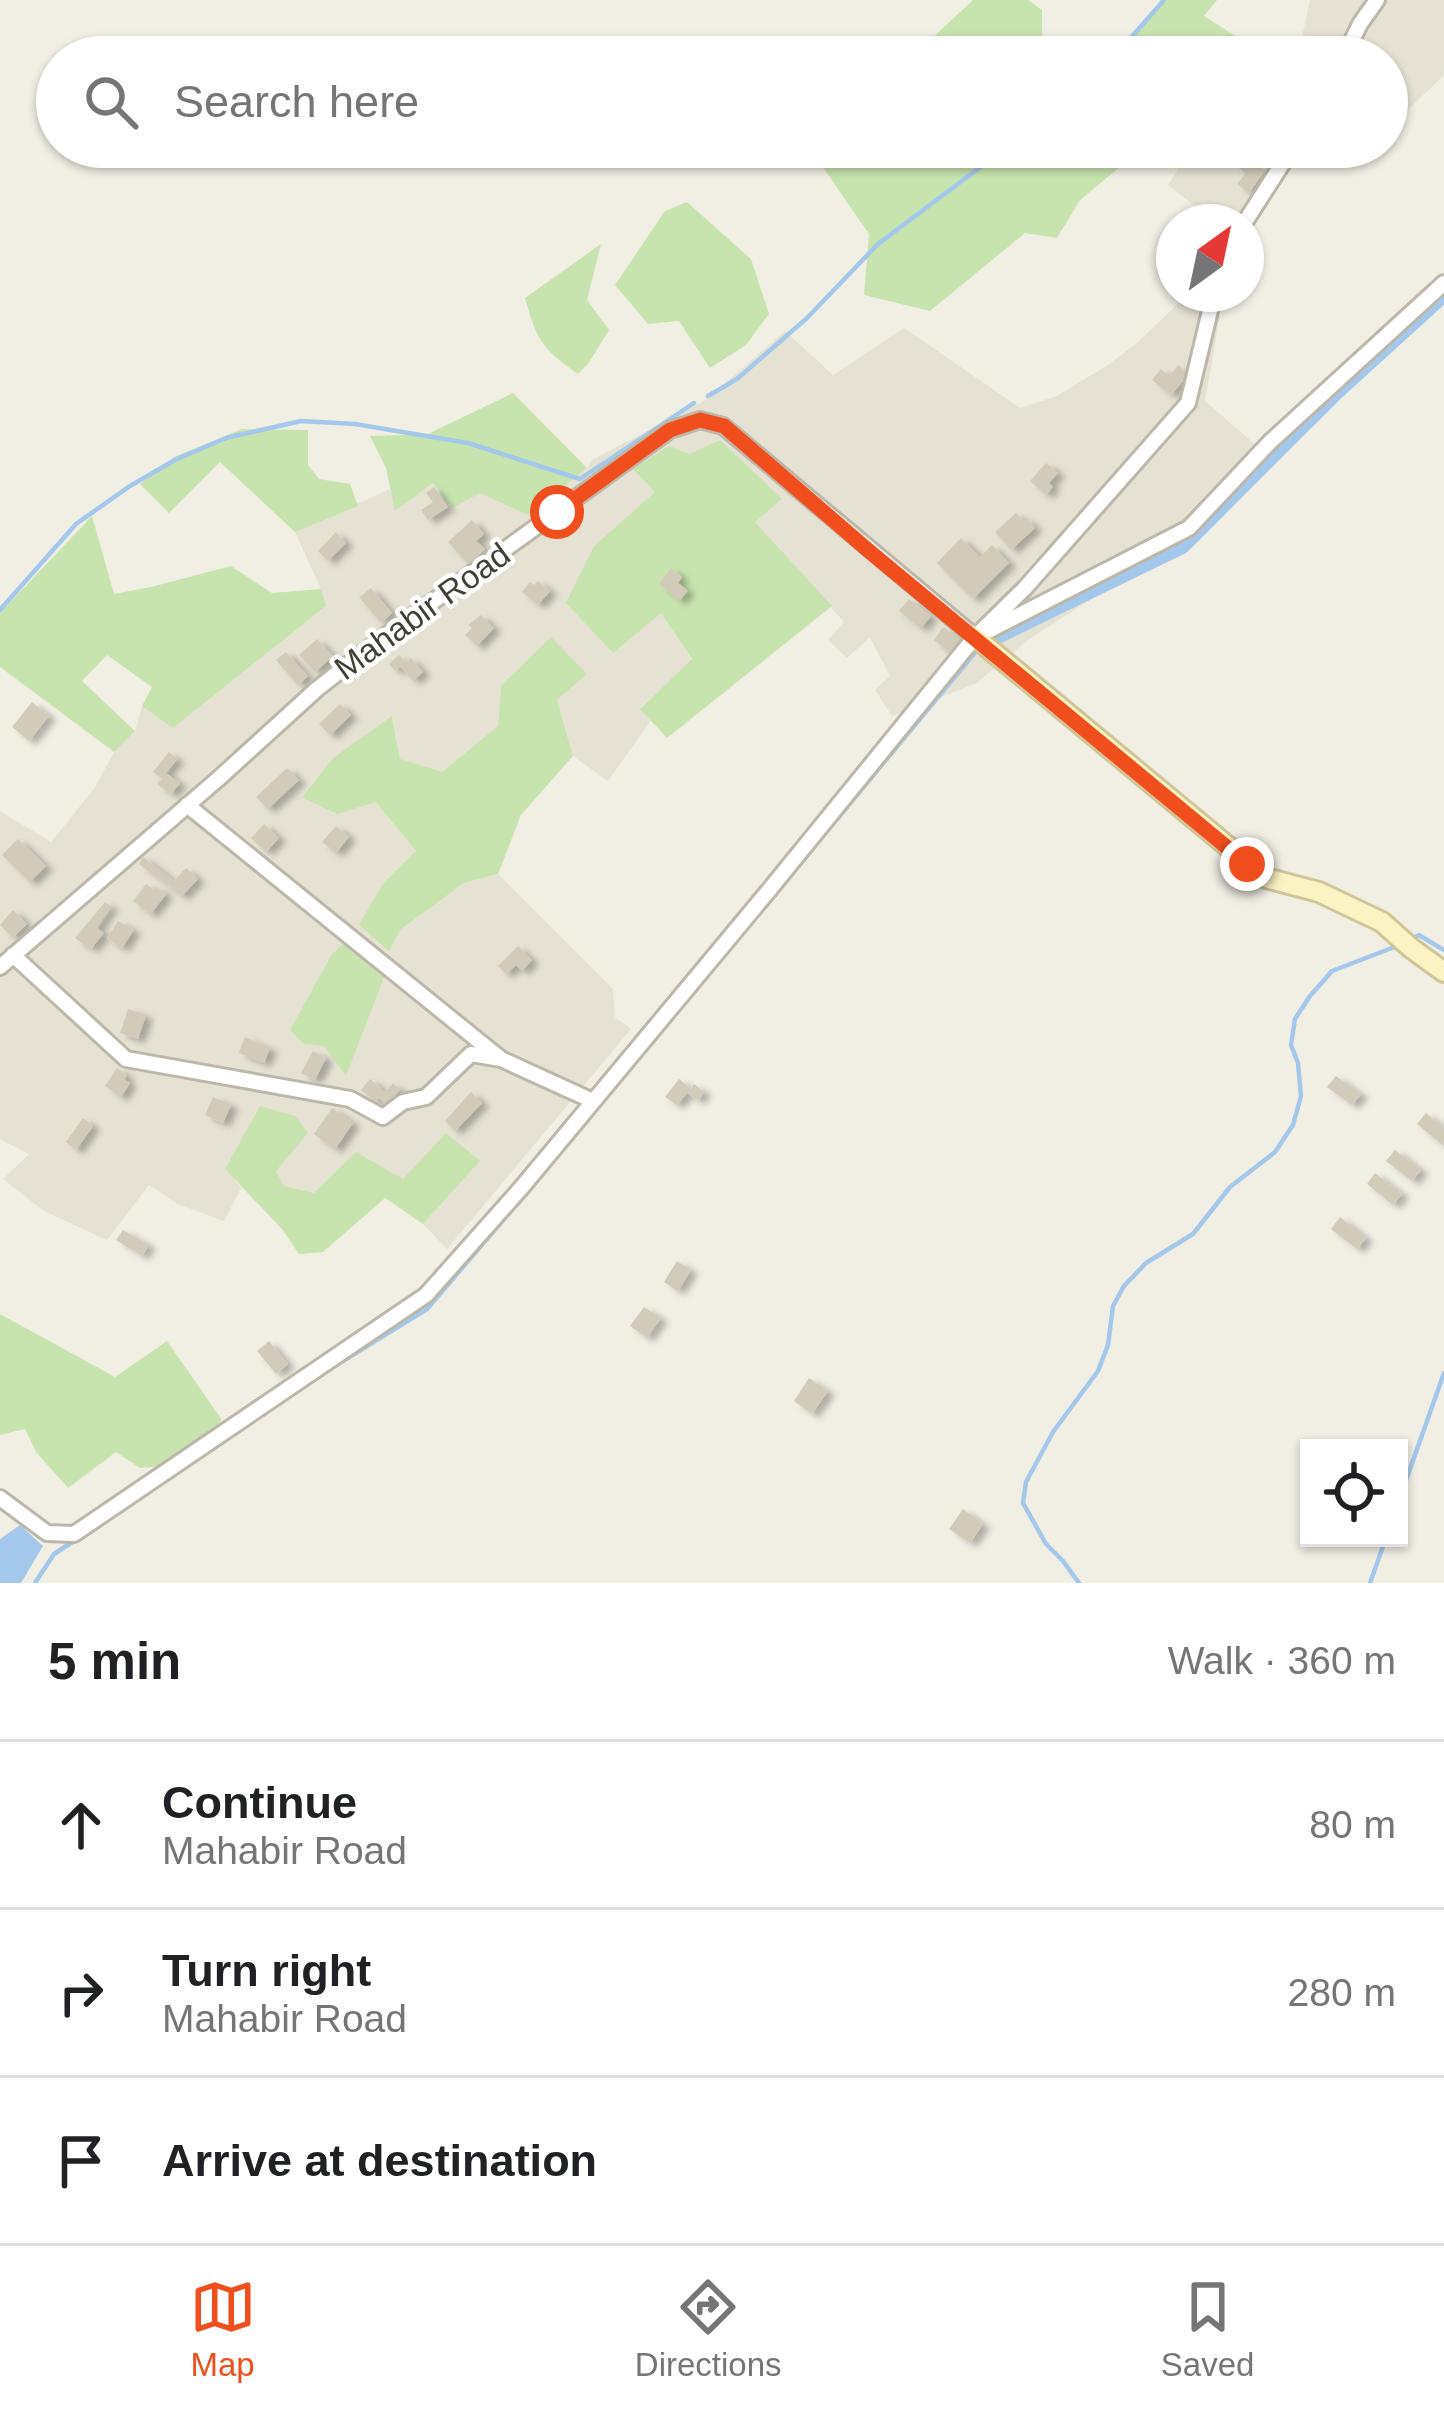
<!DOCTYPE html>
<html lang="en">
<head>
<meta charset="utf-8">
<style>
	:root { --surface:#fff; --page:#f6f6f6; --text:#202124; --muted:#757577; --line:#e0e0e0; --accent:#f04e1d }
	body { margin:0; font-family:Arial,sans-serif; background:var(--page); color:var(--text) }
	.controls { position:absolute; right:36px; bottom:36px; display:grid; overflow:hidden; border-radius:0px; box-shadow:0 3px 9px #0004 }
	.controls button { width:108px; height:108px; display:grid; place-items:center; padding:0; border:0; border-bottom:3px solid var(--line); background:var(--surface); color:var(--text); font:60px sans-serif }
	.compass { position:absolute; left:1156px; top:204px; width:108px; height:108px; border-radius:50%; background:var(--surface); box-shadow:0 3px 9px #0004; rotate:33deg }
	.stop { position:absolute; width:36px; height:36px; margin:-27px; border:9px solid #f04e1d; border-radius:50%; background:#fff }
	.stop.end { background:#f04e1d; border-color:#fff; box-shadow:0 3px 12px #0008 }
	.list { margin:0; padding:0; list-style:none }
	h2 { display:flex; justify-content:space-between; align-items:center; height:156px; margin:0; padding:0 48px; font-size:51px }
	h2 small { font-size:39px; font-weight:400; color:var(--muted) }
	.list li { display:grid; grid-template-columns:78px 1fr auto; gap:36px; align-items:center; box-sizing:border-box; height:168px; padding:0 48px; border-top:3px solid var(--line) }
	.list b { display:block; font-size:45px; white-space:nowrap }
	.list p { margin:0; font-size:39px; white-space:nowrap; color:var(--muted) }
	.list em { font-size:39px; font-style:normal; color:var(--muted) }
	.icon { flex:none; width:66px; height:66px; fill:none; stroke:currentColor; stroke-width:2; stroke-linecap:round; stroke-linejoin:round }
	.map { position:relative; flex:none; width:1444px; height:1583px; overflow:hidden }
	.search { position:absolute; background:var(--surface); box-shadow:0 3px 9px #0004; left:36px; right:36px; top:36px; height:132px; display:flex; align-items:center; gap:30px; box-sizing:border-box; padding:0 42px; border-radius:66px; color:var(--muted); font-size:45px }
	.sheet { height:660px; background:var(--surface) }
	nav { display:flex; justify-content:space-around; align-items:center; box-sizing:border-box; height:168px; border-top:3px solid var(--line); background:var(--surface); font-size:33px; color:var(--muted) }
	nav a { display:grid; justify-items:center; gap:6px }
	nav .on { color:var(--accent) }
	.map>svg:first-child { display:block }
	.residential { fill:#e5e1d3 }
	.green { fill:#c8e4ae }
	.water { fill:#a3c8ec }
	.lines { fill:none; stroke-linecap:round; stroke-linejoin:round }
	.stream { stroke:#a3c8ec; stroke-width:4.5 }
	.canal { stroke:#a3c8ec; stroke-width:16 }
	.building { fill:#d2cbba; filter:url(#shadow) }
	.street-casing { stroke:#bcb7a8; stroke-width:20 }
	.secondary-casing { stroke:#cfc596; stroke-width:24 }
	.street { stroke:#fff; stroke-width:14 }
	.secondary { stroke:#fcf3c4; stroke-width:18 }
	.route { stroke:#f04e1d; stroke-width:15 }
	.labels { text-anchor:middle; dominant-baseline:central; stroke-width:9; stroke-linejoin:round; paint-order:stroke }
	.street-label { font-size:33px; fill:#433f35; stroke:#fff }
</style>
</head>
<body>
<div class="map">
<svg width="1444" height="1583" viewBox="0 0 1444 1583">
	<defs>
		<filter id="shadow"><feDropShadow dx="7" dy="4" stdDeviation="3" flood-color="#0004"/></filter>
	</defs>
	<rect width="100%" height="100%" fill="#f1eee4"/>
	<!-- residential -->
	<path class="residential" d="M1310,0H1444V75L1387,130V57H1298Z
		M1193,147H1293L1245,222H1215L1168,185Z
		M1188,294H1193L1220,316L1205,401L1266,454L1195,532L1028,640L977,683L892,716L875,690L890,676L870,637L847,658L828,640L844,622L754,521L781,500L720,440L689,455L634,469L656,492L594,546L661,612L692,660L640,708L651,720L608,781L573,756L557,700L501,686L498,726L441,773L400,760L393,717L333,758L302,796L337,813L376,802L417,852L382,885L360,926L400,930L464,883L498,874L613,989L615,1017L631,1029L447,1249L423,1224L480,1161L403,1180L314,1193L284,1186L276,1171L226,1168L241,1188L224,1221L178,1204L149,1185L107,1240L44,1211L3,1179L29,1154L0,1139V811L51,842L94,789L114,752L135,731L142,706L174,727L325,607L321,589L295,532L390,489L396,510L433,483L480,493L587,468L592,460L706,400L785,331L833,375L904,328L1020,408L1057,396L1108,365L1137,343Z"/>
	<!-- green -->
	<path class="green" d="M973,0H1028L1042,10V57H928L927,43Z
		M1164,0H1217L1204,16L1254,48L1249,57H1114Z
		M809,147H1144L1080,200L1057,238L1025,233L930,311L864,295L869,234Z
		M687,202L751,259L769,314L746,345L710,368L679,321L648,324L615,285L665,211Z
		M601,244L587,300L609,330L588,364L578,374C541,348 537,340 525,298Z
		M513,393L587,468L528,515L480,493L452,508L433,483L395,511L386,468L370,436L428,434Z
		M242,429L308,430V465L319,479L350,484L358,506L295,532L220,462L169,513L140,484L174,457Z
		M720,440L782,499L755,522L832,606L667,738L640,709L692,659L661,613L613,653L566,603L594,546L655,492L633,469L669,446L689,454Z
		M92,516L114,594L151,587L231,566L272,593L321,589L326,606L173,728L142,706L152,687L107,655L82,681L135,731L114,752L0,667V613Z
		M551,637L587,674L557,700L573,756L521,815L498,874L464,883L400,930L389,951L359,925L382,885L416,851L376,802L337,814L302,797L333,758L392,716L400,759L442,772L498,726L501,686Z
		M349,939L386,972L346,1076L324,1046L304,1044L290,1030L332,954Z
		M260,1106L295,1116L308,1133L276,1171L284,1186L314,1193L356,1152L403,1179L446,1133L480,1161L423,1224L385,1198L323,1252L299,1254L282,1229L225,1169Z
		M0,1314L115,1377L167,1341L222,1420L176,1465L140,1468L116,1452L68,1488L36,1452L25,1429L0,1435Z"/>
	<!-- water -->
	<path class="water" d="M20,1525L43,1546L21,1583H0V1539Z"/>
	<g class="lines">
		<!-- stream -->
		<path class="stream" d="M1114,57L1164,0
			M708,396L737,379L807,318L878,244L1007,147
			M0,610L76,524L130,486L175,460L226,438L301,421L355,424L468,443L580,479L694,403
			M1413,938L1419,935L1444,950
			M535,1183L978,649
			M317,1377L427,1309L523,1197
			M1399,1500L1444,1373
			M35,1583L54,1554L94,1528
			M1079,1583L1063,1561L1046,1544L1023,1503L1026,1482L1053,1432L1098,1371L1108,1345L1113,1306L1124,1286L1146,1263L1193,1234L1230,1187L1275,1152L1293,1125L1301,1096L1298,1063L1291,1045L1295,1019L1310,996L1332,971L1397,946
			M1370,1583L1386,1538"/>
		<!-- canal -->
		<path class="canal" d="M993,638L1182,546L1335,393L1444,294"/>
	</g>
	<!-- building -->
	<path class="building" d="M1242,157L1263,173L1249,193L1237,184L1246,173L1236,165Z
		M1178,365L1189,374L1171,395L1152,380L1161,369L1169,377Z
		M1046,463L1058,473L1049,483L1053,487L1046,495L1030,481Z
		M434,487L448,507L428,520L421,510L433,502L426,493Z
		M1016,513L1024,521L1027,518L1035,528L1011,550L995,532Z
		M472,520L484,534L476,541L485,549L469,565L448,542Z
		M336,532L346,543L328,561L318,551Z
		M961,538L980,557L992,545L1009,563L973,599L937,563Z
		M671,568L682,577L678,583L688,591L679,601L659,584Z
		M538,581L550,591L538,605L522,592L530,582L534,585Z
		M371,588L392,613L381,623L359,597Z
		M909,599L931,616L921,628L899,611Z
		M481,615L494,628L477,646L465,635L472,628L468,625Z
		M943,627L962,641L952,654L934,640Z
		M317,639L333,656L315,672L299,655Z
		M286,652L308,676L298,685L276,660Z
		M399,655L405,662L411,658L423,672L413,681L400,666L395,671L389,664Z
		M32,702L49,716L29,741L12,727Z
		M340,704L351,715L330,735L319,724Z
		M169,752L177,759L166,773L180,783L171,794L157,784L162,779L153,772Z
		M287,768L299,780L268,809L256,797Z
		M264,824L279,838L266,852L251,838Z
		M336,826L349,837L336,853L322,842Z
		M18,839L46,866L30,882L2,855Z
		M143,857L174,881L186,868L198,879L182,896L139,864Z
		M146,884L154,890L156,887L166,894L151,914L133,901Z
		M105,902L111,906L97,928L104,933L91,949L75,938Z
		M13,910L27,924L13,938L0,925Z
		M118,921L134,930L122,948L107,938Z
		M518,946L532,960L522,971L516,965L506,974L498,966Z
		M128,1009L146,1015L138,1039L120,1033Z
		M245,1037L270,1048L264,1063L239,1053Z
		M313,1051L326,1058L315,1080L301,1073Z
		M117,1068L127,1075L124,1079L130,1083L121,1097L105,1086Z
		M1336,1076L1361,1094L1352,1105L1327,1087Z
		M370,1079L385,1092L393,1083L400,1090L386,1104L379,1098L376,1102L361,1090Z
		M679,1079L691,1089L694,1084L704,1092L698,1101L687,1093L677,1105L665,1097Z
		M471,1092L482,1103L455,1131L445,1121Z
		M213,1097L231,1105L223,1123L205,1115Z
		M332,1108L353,1123L335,1149L314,1134Z
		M1426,1113L1444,1128V1146L1417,1124Z
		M83,1118L93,1126L76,1150L66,1142Z
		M1395,1150L1421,1170L1412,1181L1386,1161Z
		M1375,1173L1402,1194L1393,1205L1367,1184Z
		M1340,1217L1366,1238L1357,1249L1331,1229Z
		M123,1230L149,1245L142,1256L116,1240Z
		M677,1261L691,1270L678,1291L664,1282Z
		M644,1307L661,1318L647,1338L630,1326Z
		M269,1341L288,1364L276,1374L257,1351Z
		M809,1378L828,1391L812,1414L794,1401Z
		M963,1509L983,1524L970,1543L949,1529Z"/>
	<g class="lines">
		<defs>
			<path id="street" d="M1344,57L1360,24L1377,0
				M1245,222L1293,147
				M990,630L1189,528L1270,442L1444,283
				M187,805L501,1059L593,1101
				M13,955L126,1059L350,1099L383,1117L403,1102L426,1097L471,1054L501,1059
				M0,967L218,779L317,689L377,642L670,430L700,420L723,426L975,637
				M0,1498L47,1533L74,1534L426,1295L522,1187L770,889L975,637L1025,588L1188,403L1214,294"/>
			<path id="secondary" d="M975,637L1266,878L1319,892L1382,922L1411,948L1444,972"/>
		</defs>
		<!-- street casing -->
		<use href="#street" class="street-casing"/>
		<!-- secondary casing -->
		<use href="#secondary" class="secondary-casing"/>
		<!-- street -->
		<use href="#street" class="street"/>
		<!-- secondary -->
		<use href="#secondary" class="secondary"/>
	</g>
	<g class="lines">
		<!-- route -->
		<path class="route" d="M557,512L670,430L700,420L724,426L869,551L1247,864"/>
	</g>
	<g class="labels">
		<!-- street labels -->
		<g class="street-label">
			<text transform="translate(422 611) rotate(-36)">Mahabir Road</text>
		</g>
	</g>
</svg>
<div class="controls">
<button><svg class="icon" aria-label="locate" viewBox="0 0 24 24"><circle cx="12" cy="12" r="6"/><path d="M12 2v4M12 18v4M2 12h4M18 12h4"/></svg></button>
</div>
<svg class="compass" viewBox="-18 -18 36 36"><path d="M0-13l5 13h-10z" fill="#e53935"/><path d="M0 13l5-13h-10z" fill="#757577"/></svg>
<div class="stop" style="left:557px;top:512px"></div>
<div class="stop end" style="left:1247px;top:864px"></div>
<div class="search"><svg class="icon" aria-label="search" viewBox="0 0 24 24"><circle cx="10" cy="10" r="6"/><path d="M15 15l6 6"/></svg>Search here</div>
</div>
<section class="sheet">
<h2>5 min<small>Walk · 360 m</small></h2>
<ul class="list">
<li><svg class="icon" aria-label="ahead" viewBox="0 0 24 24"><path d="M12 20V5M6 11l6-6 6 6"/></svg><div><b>Continue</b><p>Mahabir Road</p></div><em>80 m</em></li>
<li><svg class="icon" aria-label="right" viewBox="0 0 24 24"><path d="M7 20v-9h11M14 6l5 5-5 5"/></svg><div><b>Turn right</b><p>Mahabir Road</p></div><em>280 m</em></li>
<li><svg class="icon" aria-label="arrive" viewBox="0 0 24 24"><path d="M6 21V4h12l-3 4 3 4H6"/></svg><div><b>Arrive at destination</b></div></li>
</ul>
</section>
<nav>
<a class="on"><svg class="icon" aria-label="map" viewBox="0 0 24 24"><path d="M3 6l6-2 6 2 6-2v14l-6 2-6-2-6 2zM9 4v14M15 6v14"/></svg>Map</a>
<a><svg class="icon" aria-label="directions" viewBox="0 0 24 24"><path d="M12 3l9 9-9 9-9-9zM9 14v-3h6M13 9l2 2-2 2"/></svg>Directions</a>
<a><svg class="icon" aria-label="saved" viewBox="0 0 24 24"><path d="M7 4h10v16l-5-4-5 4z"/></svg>Saved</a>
</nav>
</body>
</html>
